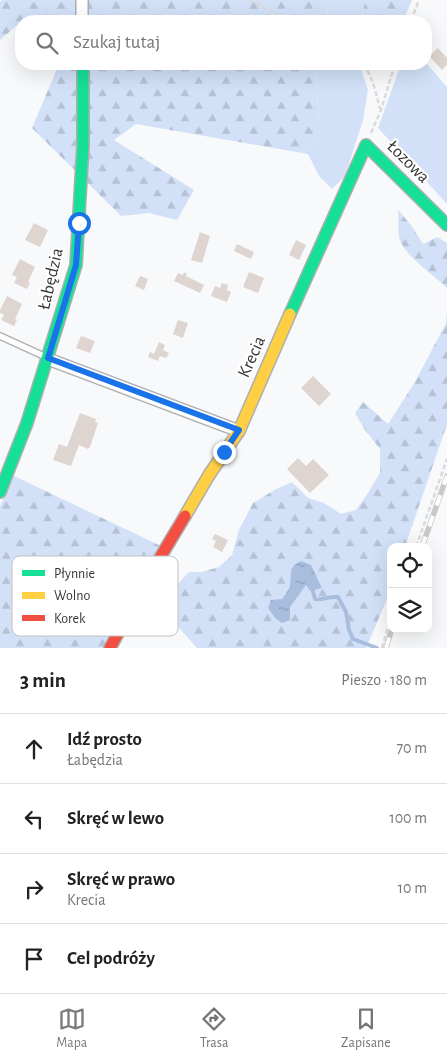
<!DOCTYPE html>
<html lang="pl">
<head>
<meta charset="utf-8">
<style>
	:root { --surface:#fff; --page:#f2f2f2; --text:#222; --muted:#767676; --line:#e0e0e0; --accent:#797a7b }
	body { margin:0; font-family:"Alegreya Sans",sans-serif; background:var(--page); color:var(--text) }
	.controls { position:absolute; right:15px; bottom:15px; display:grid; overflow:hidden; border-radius:10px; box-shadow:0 5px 20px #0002 }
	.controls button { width:45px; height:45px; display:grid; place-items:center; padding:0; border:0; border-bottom:1px solid var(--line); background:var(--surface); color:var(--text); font:25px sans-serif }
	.stop { position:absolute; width:15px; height:15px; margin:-11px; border:4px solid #1a73e8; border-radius:50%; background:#fff }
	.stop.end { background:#1a73e8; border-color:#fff; box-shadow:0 1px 5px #0008 }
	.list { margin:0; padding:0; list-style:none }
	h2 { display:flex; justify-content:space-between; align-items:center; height:65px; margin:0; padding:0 20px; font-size:21px }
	h2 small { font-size:16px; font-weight:400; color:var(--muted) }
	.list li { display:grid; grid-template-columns:32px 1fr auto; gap:15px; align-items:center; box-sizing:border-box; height:70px; padding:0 20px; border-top:1px solid var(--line) }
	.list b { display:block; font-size:19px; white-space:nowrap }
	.list p { margin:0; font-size:16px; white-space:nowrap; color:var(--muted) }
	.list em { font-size:16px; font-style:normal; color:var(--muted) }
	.icon { flex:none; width:28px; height:28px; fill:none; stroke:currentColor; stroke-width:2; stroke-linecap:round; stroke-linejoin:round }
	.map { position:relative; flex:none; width:447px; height:648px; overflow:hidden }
	.search { position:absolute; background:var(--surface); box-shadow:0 5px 20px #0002; left:15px; right:15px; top:15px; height:55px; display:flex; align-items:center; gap:12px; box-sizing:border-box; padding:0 18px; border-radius:20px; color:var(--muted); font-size:19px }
	.sheet { height:345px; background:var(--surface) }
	nav { display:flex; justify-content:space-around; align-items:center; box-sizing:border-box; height:70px; border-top:1px solid var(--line); background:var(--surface); font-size:14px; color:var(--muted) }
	nav a { display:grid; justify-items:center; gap:2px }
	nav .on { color:var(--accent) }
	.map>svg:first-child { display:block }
	.grass { fill:#d2e1f8 }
	.forest { fill:url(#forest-firs) }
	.water { fill:url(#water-ripples) }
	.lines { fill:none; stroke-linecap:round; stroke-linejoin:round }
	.stream { stroke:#a9bede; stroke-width:4 }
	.building { fill:#ded4d0 }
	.lane-casing { stroke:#adaeb0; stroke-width:8 }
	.street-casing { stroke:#adaeb0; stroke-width:14 }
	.fast-casing { stroke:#adaeb0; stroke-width:14 }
	.slow-casing { stroke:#adaeb0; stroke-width:14 }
	.jam-casing { stroke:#adaeb0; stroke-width:14 }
	.path { stroke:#dbdbdc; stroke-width:2.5; stroke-dasharray:5 2.5; stroke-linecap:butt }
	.lane { stroke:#fefefe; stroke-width:5.5 }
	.street { stroke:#fefefe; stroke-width:11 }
	.fast { stroke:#16e098; stroke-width:11 }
	.slow { stroke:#ffcf43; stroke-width:11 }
	.jam { stroke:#f24e42; stroke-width:11 }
	.rail-casing { stroke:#c8c9c9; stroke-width:5.5 }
	.rail { stroke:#fff; stroke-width:4; stroke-dasharray:11; stroke-linecap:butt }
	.route { stroke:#1a73e8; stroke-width:6 }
	.labels { text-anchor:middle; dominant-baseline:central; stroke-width:4.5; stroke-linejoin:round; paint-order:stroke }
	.street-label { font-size:18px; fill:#343536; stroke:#fff }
	.key { fill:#fff; stroke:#c2c2c3; stroke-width:1 }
	.key-label { font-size:14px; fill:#343536 }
</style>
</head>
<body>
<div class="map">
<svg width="447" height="648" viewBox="0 0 447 648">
	<defs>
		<pattern id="forest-firs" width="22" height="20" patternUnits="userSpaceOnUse" patternTransform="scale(1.25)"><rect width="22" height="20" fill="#d2e1f8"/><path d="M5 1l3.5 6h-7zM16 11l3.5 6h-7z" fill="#b5c2d5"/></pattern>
		<pattern id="water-ripples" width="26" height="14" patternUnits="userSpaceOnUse" patternTransform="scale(1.25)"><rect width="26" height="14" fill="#a9bede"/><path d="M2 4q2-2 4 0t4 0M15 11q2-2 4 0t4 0" fill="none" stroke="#8a9bb5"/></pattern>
	</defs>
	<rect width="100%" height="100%" fill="#f8f9fb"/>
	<!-- grass -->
	<path class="grass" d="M328,0H365L362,21H325L328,9Z
		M426,63L447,87V204L378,128L401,64Z
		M314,64H355L360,66L368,90L363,120L345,176L332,189L319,176L308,154L319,121L316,76Z"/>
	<!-- forest -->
	<path class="forest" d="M2,0H328V9L325,21H42L29,15L0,40V2Z
		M365,0H412L403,21H362Z
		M59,64H314L316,76L319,121L308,154L136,124L114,140L194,190L177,220L149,213L121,216L32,128Z
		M398,210L411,225L423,244L437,237L447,243V288C435,276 402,254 399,237C398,229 399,219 398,210Z
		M447,312V424L405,547H391V590L366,648H197L163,610L174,588L189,572H202L219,567L232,555L239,530L253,503L276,489L292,482L308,498L324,503L341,514L356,510L368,493L380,473V449L365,430L355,413L363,402L388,424L415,382L446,323Z
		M12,475L161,546L105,648H0V507Z"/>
	<!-- water -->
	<path class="water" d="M301,561L311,565L322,588L310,591L306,585L290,607V620L282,623L275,618L268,608L271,600L282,599C285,595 289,590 290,585C292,573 288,568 301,561Z"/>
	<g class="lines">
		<!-- stream -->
		<path class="stream" d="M313,591L315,599C320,601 329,596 338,597L346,612L349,630L353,639L377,648"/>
	</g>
	<!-- building -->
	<path class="building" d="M438,48L447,58V65L442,70L429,56Z
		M34,223L48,230L40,247L25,240Z
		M200,232L210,236L202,263L191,260Z
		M296,240L306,245L299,260L289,255Z
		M237,244L254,252L251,259L234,251Z
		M20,259L35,267L28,282L30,283L27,289L14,283L17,277L12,275Z
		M184,272L187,274L186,276L204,285L200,293L174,281L178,273L183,275Z
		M249,272L264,278L258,293L243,287Z
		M140,276L148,279L144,290L135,286Z
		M222,283L228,285L227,290L231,292L227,302L211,296L215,286L220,288Z
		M7,296L22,304L15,319L17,320L14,326L1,320L4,315L0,313V310Z
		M178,320L188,323L183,338L173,334Z
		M81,336L95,341L90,353L76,348Z
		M159,342L165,345L163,350L169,353L166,358L160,356L158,361L148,357L150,352L154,354Z
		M313,376L331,394L319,406L301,388Z
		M80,413L96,419L95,422L98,423L90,447L88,449L79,445L71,466L53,460L59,444L67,447Z
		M298,458L306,466L313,459L329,475L310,493L287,469Z
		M215,534L228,540L222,552L213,547L216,541L212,539Z"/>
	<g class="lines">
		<defs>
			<path id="lane" d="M0,336L46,357"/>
			<path id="street" d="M82,0V21
				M48,359L239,431"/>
			<path id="fast" d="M290,314L366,145L447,225
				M0,492L27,423L76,265L83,145V64"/>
			<path id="slow" d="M185,516L209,475L239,431L290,314"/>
			<path id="jam" d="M110,648L152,571L185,516"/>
		</defs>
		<!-- lane casing -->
		<use href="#lane" class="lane-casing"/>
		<!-- street casing -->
		<use href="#street" class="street-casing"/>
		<!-- fast casing -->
		<use href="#fast" class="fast-casing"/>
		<!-- slow casing -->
		<use href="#slow" class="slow-casing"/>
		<!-- jam casing -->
		<use href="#jam" class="jam-casing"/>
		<!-- path -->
		<path class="path" d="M249,0L289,21
			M411,21L419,0
			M363,64C373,77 376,93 380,109
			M371,133L381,110L395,64
			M416,547L447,459
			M382,648L391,617"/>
		<!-- lane -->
		<use href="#lane" class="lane"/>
		<!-- street -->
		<use href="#street" class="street"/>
		<!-- fast -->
		<use href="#fast" class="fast"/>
		<!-- slow -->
		<use href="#slow" class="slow"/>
		<!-- jam -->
		<use href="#jam" class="jam"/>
		<defs>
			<path id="rail" d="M422,547L447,476
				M386,648L392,629"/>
		</defs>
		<!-- rail casing -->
		<use href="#rail" class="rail-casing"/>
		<!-- rail -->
		<use href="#rail" class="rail"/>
	</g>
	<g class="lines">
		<!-- route -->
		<path class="route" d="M79,223L76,265L48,358L239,430L224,452"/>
	</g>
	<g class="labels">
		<!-- street labels -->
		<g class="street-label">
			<text transform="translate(408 162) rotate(45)">Łozowa</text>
			<text transform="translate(51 279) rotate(-77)">Łabędzia</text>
			<text transform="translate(252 357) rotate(-66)">Krecia</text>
		</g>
	</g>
	<!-- legend -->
	<rect x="12" y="556" width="166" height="80" rx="8" class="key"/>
	<rect x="22" y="570" width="23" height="6" fill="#16e098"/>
	<rect x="22" y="592" width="23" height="7" fill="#ffcf43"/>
	<rect x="22" y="615" width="23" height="6" fill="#f24e42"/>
	<g class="key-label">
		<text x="54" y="578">Płynnie</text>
		<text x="54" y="600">Wolno</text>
		<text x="54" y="623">Korek</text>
	</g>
</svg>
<div class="controls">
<button><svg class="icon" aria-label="locate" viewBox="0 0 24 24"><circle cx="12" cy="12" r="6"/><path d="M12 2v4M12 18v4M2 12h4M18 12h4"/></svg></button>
<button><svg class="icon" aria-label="layers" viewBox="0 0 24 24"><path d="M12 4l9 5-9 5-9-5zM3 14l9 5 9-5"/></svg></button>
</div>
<div class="stop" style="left:79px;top:223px"></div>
<div class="stop end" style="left:224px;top:452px"></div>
<div class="search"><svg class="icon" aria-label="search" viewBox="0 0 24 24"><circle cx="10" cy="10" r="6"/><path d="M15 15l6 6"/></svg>Szukaj tutaj</div>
</div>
<section class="sheet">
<h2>3 min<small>Pieszo · 180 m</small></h2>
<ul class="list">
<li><svg class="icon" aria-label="ahead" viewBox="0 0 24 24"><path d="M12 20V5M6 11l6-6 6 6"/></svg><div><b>Idź prosto</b><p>Łabędzia</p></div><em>70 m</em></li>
<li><svg class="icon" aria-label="left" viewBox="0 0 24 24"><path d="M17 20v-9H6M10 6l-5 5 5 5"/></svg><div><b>Skręć w lewo</b></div><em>100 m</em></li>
<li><svg class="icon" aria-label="right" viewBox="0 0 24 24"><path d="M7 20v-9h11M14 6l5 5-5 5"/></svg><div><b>Skręć w prawo</b><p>Krecia</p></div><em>10 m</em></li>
<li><svg class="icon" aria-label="arrive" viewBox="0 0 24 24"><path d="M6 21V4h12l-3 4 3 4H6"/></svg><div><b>Cel podróży</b></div></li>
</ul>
</section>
<nav>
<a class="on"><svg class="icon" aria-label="map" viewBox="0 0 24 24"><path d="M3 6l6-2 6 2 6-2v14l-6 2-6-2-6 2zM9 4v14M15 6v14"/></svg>Mapa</a>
<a><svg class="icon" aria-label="directions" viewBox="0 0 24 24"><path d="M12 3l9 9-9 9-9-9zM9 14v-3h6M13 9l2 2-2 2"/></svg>Trasa</a>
<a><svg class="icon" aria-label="saved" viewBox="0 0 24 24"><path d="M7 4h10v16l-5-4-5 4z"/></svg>Zapisane</a>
</nav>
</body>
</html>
